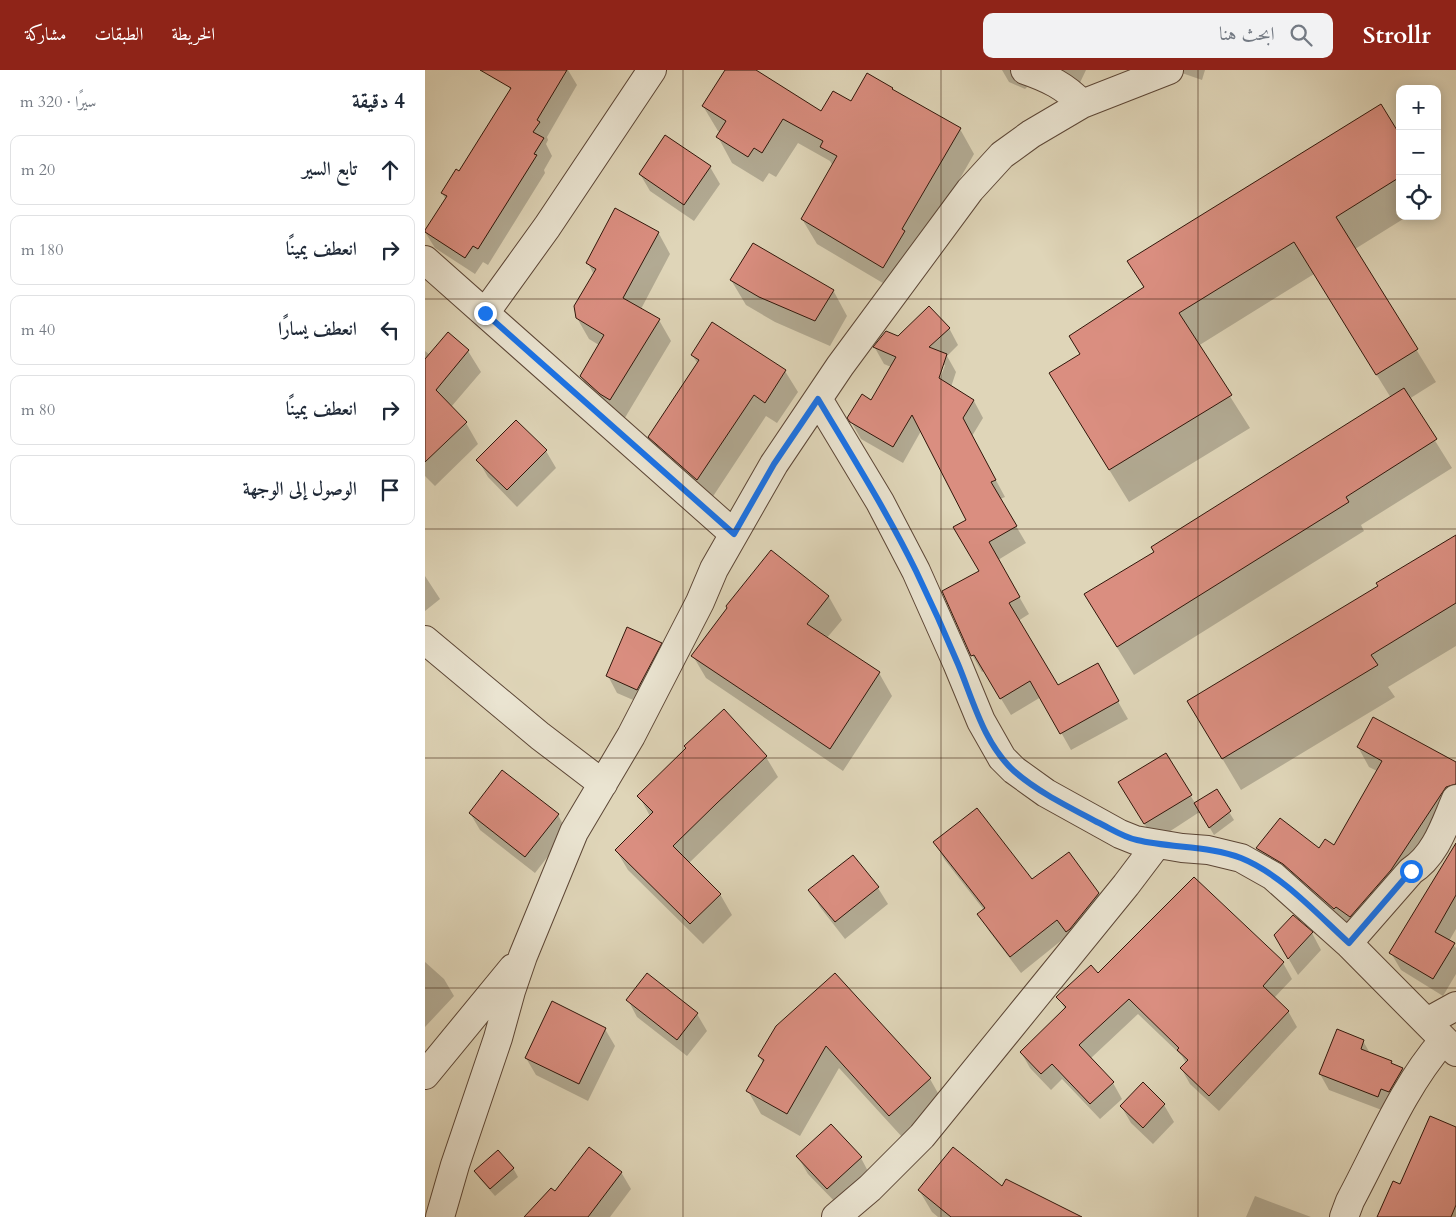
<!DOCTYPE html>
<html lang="ar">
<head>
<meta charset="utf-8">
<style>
	:root { --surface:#fff; --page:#f2f2f3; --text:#1f2937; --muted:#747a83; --line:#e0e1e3; --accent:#8f2418 }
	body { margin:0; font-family:Cardo,Amiri,serif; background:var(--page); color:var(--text); direction:rtl }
	.controls { position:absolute; right:15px; top:15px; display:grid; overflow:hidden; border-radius:10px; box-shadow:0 2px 12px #0003 }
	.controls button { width:45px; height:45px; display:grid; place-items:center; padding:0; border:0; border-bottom:1px solid var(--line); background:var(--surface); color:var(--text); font:25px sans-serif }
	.stop { position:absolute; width:15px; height:15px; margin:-11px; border:4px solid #1a73e8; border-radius:50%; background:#fff }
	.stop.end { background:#1a73e8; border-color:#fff; box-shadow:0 1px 5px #0008 }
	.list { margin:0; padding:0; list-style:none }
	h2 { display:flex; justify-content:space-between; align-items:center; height:65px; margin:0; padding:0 20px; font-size:21px }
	h2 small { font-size:16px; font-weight:400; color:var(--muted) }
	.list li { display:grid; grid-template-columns:32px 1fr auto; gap:15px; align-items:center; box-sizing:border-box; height:70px; margin:0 10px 10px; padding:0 10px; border:1px solid var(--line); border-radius:10px }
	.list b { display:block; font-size:19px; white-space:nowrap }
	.list em { font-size:16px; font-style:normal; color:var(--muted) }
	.icon { flex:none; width:28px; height:28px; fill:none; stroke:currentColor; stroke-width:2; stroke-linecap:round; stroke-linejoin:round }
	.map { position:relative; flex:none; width:1031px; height:1147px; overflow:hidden; direction:ltr }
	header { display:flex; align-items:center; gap:30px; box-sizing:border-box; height:70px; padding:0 25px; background:var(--accent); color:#fff }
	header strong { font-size:24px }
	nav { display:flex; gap:28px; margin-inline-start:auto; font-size:18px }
	.search { width:350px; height:45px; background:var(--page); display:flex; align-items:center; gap:12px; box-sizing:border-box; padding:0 18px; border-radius:10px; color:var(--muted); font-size:19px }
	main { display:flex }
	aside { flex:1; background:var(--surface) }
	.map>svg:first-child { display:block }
	.shadow { fill:#0003; fill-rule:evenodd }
	.building { fill:#da8e80; stroke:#31160a }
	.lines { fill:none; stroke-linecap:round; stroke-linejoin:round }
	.street-casing { stroke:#5c4636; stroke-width:30 }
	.street { stroke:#eae4d1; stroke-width:28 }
	.route { stroke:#1a73e8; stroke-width:6 }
	.grid { fill:none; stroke:#31160a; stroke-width:1; stroke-opacity:0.55 }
</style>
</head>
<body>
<header>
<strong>Strollr</strong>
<div class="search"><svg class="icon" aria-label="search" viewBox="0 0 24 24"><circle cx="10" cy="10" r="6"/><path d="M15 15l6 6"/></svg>ابحث هنا</div>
<nav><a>الخريطة</a><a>الطبقات</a><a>مشاركة</a></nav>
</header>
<main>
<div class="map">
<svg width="1031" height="1147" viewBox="0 0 1031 1147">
	<rect width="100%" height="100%" fill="#dfd5b8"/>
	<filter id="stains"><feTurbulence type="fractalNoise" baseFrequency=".004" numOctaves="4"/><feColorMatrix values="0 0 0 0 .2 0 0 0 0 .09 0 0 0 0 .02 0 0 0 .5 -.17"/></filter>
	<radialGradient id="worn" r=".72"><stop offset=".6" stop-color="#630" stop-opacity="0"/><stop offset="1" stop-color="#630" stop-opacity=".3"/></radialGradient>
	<!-- shadow -->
	<path class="shadow" d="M90,0H143L152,15L122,67L123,70L121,74L127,86L119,100L120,103L63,195L58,192L50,204L10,178L0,162L21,130L17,123L35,103L86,21L82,14Z
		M301,0H328L397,43L467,19L468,21L535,59L549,84L492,184L473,222L392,174L377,149L408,96L405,91L373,73L351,107L344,103L338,112L307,93L293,67L296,63L293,61L278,36Z
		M577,0H661L652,19L607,12L600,19L584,12Z
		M753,0H780L777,10L754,2Z
		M975,68V146H983L930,179L1011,312L984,329L1027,398L936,455L939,461L709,605L677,553L731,482L966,328L889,204L773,276L825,358L704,432L645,336L656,285L719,218L703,191Z
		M285,97L295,114L269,151L225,121L215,104Z
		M233,162L245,184L216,239L234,250L246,271L198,351L168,327L156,306L174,275L164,269L152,248L169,205L163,193Z
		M306,210L408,220L422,246L405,276L350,252L321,235Z
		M287,254L360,301L373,322L352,353L341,346L285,431L237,388L224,367L273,294L267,285Z
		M524,258L533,275L522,286L531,302L526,317L549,331L558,348L547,366L580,427L575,429L601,473L573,490L604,544L593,551L633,617L672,595L703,649L646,680L616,627L586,645L559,601L557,602L547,585L555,501L542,450L496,361L478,393L436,369L424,348L447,332L466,297L459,294L450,278L473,267ZM517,295H520L513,314H510Z
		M0,281L5,285L43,281L56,302L26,337L41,353L53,374L10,416L0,406Z
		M121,381L131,398L92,437L63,407L53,390Z
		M1031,466V576L963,617L970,627L816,720L782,663L955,517Z
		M346,482L404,527L417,550L401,569L454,603L467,626L418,701L281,608L268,586Z
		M0,506L15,529L0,541Z
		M236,574L245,591L222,636L192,623L183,606Z
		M299,641L341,687L353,707L264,793L295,824L307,845L278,874L203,800L191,780L225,746L214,726Z
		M933,677L1031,694V739L937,866L844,798L832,779L894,780L910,776L952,701L944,697Z
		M740,684L770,733L804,742L809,750L789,765L776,743H773L730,771L704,729Z
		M45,743L133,745L142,762L110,803L55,760Z
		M510,772L606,811L673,824L683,841L642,866L596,903L564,861L554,844L559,840L519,789Z
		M1031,776V859L1024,871L1031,878V904L1018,926L976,900L966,883Z
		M769,809L858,893L867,909L849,928L863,941L872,957L794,1041L765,1014L756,998L761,993L757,986L713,944L665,989L688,1013L697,1029L675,1049L637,1009L626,1020L605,998L596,982L640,939L633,927L673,905Z
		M453,818L463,834L420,869L395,837L385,820Z
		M887,863L896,880L873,905L850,865Z
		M0,892L19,909L29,926L0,957Z
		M222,904L272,944L282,961L262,986L212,947L203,930Z
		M410,904L505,1009L518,1032L478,1068L414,998L375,1066L336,1044L323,1021L338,993L334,986Z
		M180,959L190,976L163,1031L111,1005L101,988Z
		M938,971L946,985L966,992L968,995L978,999L987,1015L962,1042L904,1020L895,1004Z
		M739,1035L749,1052L728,1074L706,1053L696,1036Z
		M1031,1059V1147H953L975,1116Z
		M373,1087L436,1088L445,1105L413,1135L383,1104Z
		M88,1098L93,1107L70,1126L55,1109L50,1101Z
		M196,1102L206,1119L185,1147H100L130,1123Z
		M578,1118L654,1147H513L507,1142L494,1120Z
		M830,1126L886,1147H821Z"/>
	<!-- building -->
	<path class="building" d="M55,0H142L112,50L115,52L108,62L119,68L109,84L112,85L53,179L48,176L40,188L0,162V160L22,126L16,123L31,99L34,101L86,18Z
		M300,0H331L396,41L408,21L426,31L442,3L468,18L467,19L536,58L477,159L480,161L458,198L376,149L412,86L395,77L398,71L358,49L337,83L329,78L323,87L291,67L301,51L277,36Z
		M956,34L975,65V107L911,147L993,279L951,305L869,172L754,243L807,325L684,400L624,303L655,284L644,266L719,217L702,191Z
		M240,65L286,96L259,135L214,104Z
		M190,138L234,162L198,228L235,249L185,330L175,324L155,306L179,265L151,248L149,236L171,199L161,193Z
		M328,173L409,220L390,251L334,227L305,210Z
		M504,236L525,258L504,277L522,284L514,308L549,330L538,348L571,410L566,412L592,456L564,472L595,527L584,533L633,615L673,593L694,631L635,664L605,611L575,629L549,585L546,586L517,521L554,501L528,457L541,450L487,345L468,377L425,352L422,348L437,324L446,330L471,287L448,277L461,261L473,266Z
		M287,252L361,300L340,333L329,325L272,410L223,367L274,290L266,285Z
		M23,262L44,280L11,320L42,352L0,392V289Z
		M979,318L1012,369L921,427L924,432L692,577L659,524L729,482L726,477Z
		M91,350L122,380L82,420L51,390Z
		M1031,465V533L946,585L953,595L797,689L762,631L953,516L951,513Z
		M346,480L404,526L382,554L455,602L405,679L266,586L302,538L301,536Z
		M202,557L237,573L212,620L181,606Z
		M299,639L342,686L292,733L248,776L296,824L265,854L190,780L228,742L212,726L261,678L259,676Z
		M948,647L1031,692V714L1021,717L966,800L925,847L911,837L909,839L858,794L831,778L855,748L894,778L900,769L909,775L957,691L932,677Z
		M741,683L767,725L719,754L693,712Z
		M77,700L134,744L100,787L44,743Z
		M792,719L806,741L784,758L769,733Z
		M552,738L607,809L644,782L674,823L645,859L641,862L632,850L585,887L552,844L560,838L508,772Z
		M1031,773V825L1010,862L1030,873L1008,909L964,883Z
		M428,785L454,817L410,852L383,820Z
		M769,807L859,892L838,916L864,941L784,1026L755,998L763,990L752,980L754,978L704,929L654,975L689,1012L665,1034L627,994L616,1004L595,982L641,937L631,927L666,895L673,903Z
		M868,845L888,862L863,889L849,865Z
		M222,903L273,943L252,970L201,930Z
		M410,903L506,1008L464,1046L401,976L362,1044L321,1021L339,990L333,986L351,956Z
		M127,931L181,958L154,1014L100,988Z
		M912,959L939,970L936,979L967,991L966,993L978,998L964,1022L956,1019L953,1027L894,1004Z
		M718,1012L740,1034L718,1058L695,1036Z
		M1005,1046L1031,1057V1135L1026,1147H952L968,1111L975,1114Z
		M406,1054L437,1087L402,1119L371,1086Z
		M164,1077L197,1102L163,1147H99L126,1118L130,1121Z
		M528,1077L577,1116L581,1109L657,1147H526L493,1120Z
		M73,1080L89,1098L65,1119L49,1101Z"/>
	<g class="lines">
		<defs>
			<path id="street" d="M600,0C623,8 640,16 657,34
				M0,190L309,464
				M60,243L122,157L227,0
				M393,329L455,432L491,501L532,593L556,651L577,688L589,700L621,723L695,764L710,770L757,778L783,780L816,788L848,806L923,873L1031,982
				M0,570L115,666L178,714
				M923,873L986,801C1011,785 1020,754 1031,729
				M1002,952L1031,936
				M0,1005L88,898
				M15,1147L30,1095L73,968L86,921L98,886L149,762L206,666L275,532L289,499L349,394L415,296L545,120L577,85L606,64L657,34L744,0
				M411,1147L445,1118L497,1066L701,815L732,774
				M919,1147L925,1131C954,1077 978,1017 1018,971"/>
		</defs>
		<!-- street casing -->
		<use href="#street" class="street-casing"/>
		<!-- street -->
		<use href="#street" class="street"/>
	</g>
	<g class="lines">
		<!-- route -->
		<path class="route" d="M60,243L309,464L349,394L393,329C427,386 462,442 491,501C506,532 520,563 533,594C548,630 559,674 589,701C613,722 644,737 672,752C685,758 698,767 712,770C745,778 786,776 816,788C856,804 892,844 924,873L986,801"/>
	</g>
	<!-- grid -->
	<path class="grid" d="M258,0V1147M516,0V1147M773,0V1147M0,229H1031M0,459H1031M0,688H1031M0,918H1031"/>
	<rect width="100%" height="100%" filter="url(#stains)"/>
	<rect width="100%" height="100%" fill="url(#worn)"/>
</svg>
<div class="controls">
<button>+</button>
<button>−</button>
<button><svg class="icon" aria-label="locate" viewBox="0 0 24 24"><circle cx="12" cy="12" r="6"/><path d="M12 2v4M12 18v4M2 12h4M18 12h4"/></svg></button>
</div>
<div class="stop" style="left:986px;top:801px"></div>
<div class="stop end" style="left:60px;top:243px"></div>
</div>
<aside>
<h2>4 دقيقة<small>سيرًا · 320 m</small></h2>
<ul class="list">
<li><svg class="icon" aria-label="ahead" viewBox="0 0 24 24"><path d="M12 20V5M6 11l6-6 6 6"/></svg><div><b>تابع السير</b></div><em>20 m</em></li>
<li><svg class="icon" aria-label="right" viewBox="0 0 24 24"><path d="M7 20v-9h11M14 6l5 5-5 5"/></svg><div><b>انعطف يمينًا</b></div><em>180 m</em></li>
<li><svg class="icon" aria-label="left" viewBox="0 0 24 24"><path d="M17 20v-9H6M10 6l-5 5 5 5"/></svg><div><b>انعطف يسارًا</b></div><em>40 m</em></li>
<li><svg class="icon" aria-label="right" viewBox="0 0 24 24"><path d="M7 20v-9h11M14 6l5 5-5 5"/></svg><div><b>انعطف يمينًا</b></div><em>80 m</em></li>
<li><svg class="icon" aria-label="arrive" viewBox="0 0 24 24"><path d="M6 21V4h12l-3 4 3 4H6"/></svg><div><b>الوصول إلى الوجهة</b></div></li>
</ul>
</aside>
</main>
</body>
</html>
